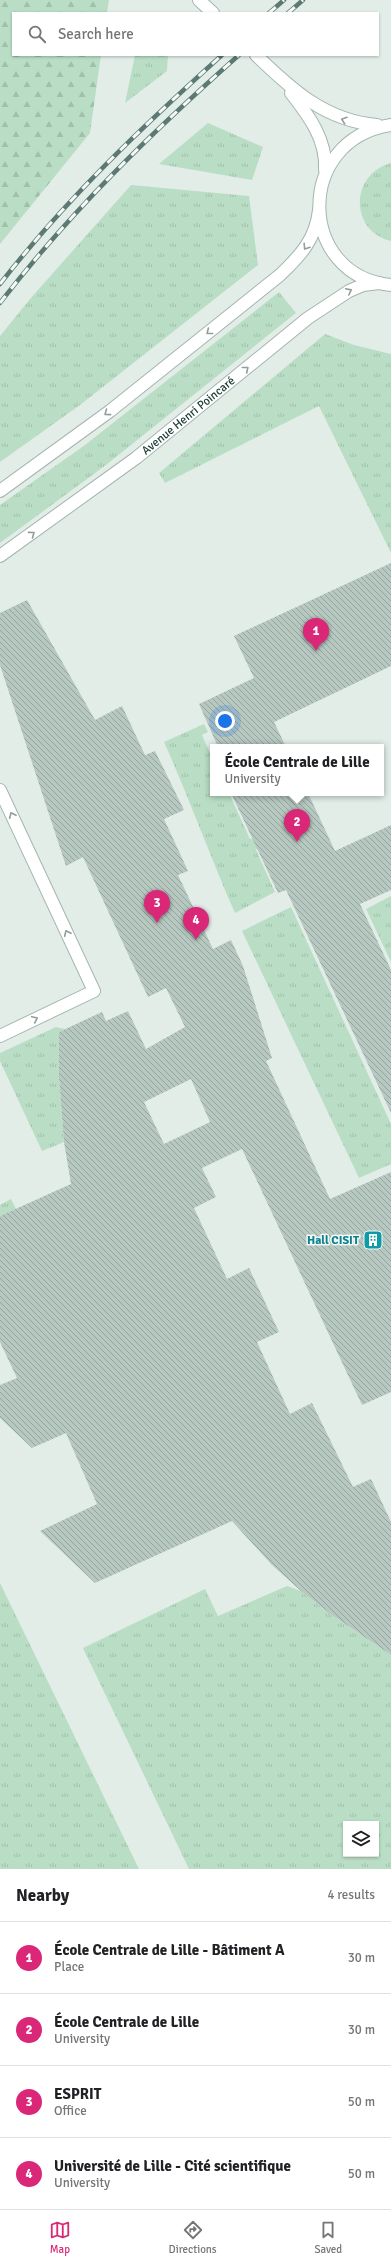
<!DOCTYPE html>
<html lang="en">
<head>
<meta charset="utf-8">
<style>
	:root { --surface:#fff; --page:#f2f2f2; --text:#202124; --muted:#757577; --line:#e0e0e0; --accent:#db2777 }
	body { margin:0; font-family:Signika,sans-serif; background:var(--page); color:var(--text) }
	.controls { position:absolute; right:12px; bottom:12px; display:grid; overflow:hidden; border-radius:0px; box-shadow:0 1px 3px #0004 }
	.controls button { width:36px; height:36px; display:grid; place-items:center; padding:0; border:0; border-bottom:1px solid var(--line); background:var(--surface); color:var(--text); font:20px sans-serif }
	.you { position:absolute; left:225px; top:721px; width:14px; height:14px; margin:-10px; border:3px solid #fff; border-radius:50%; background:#1a73e8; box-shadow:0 0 0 6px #1a73e833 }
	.badge { display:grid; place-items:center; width:26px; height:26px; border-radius:50%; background:var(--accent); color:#fff; font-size:13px; font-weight:700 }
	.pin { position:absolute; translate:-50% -33px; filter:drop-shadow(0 1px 2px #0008) }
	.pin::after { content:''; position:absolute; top:21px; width:14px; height:12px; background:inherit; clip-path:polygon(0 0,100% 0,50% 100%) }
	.popup { position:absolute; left:210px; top:744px; width:174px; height:52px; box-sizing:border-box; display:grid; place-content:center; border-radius:0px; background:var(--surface); filter:drop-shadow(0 1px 3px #0005); font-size:13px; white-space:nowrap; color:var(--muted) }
	.popup b { font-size:15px; color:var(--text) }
	.popup::after { content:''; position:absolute; left:50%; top:100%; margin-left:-8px; border:8px solid transparent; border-top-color:var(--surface) }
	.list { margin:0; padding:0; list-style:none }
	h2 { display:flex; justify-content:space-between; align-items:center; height:52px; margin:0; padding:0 16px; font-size:17px }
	h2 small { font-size:13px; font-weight:400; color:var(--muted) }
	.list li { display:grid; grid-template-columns:26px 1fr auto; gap:12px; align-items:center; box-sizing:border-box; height:72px; padding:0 16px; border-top:1px solid var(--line) }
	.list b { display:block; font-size:15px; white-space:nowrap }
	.list p { margin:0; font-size:13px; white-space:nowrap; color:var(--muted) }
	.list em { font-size:13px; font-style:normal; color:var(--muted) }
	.icon { flex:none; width:22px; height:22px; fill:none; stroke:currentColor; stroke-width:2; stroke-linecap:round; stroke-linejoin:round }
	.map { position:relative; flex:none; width:391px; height:1869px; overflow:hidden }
	.search { position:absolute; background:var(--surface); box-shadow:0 1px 3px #0004; left:12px; right:12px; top:12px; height:44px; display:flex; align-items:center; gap:10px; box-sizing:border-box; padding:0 14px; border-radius:0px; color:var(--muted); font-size:15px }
	.sheet { height:340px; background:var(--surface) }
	nav { display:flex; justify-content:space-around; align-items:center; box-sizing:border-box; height:56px; border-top:1px solid var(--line); background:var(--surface); font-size:11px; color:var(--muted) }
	nav a { display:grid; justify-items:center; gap:2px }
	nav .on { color:var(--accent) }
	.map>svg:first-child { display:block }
	.grass { fill:url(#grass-tufts); fill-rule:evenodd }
	.forest { fill:url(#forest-firs) }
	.building { fill:url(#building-back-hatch); fill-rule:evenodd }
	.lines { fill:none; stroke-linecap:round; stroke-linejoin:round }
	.minor-casing { stroke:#a4b5b0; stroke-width:14 }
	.minor { stroke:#fff; stroke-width:12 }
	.rail-casing { stroke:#5c7a73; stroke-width:4.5 }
	.rail { stroke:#f3f9f6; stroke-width:3; stroke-dasharray:9; stroke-linecap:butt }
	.oneway { stroke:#909e9c }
	.labels { text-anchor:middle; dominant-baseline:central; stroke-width:3; stroke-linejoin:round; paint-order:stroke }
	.street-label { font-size:12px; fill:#213e38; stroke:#f3f9f6 }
	.culture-label { font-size:12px; font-weight:bold; fill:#0d838f; stroke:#f3f9f6; text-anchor:end }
</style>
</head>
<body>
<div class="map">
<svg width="391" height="1869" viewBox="0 0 391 1869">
	<defs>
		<pattern id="grass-tufts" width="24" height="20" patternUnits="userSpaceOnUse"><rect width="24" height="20" fill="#badec5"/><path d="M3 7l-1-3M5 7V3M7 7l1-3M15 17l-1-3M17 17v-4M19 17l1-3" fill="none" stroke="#a0c0aa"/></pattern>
		<pattern id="forest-firs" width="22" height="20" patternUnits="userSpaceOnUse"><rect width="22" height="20" fill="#badec5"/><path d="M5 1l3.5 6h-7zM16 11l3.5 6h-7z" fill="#a0c0aa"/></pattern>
		<pattern id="building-back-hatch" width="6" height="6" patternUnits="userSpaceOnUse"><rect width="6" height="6" fill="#b7c8c1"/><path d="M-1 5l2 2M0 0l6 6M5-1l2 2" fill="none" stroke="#94a49e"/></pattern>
	</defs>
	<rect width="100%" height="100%" fill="#e2ede8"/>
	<!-- grass -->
	<path class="grass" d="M135,55H168L167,71L125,103Z
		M208,123L263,147L252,180L159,164Z
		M391,163V241C349,231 350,174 391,163Z
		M131,185L249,196L258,265L80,405L0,462V336L30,299Z
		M279,292L296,313L106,465L0,543V505L85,445Z
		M325,334L354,345L391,354V553L319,406L165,483L159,473Z
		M204,724L208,732L202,735L213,760V793H229L250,839L258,836L262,847L256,850L275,892L235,913C210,856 189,798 164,742Z
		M391,896V962L366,909Z
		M291,907L391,1124V1164L359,1178L242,931Z
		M56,1027L65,1029L59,1032V1077L64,1142L42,1151L0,1061V1053Z
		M11,1199L16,1209L0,1216V1205Z
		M0,1583L139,1869H0Z
		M287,1586L301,1591L332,1615L391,1655V1869H189L83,1648L205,1589L218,1616ZM346,1824H376V1854H346Z"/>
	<!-- forest -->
	<path class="forest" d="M0,0H109L107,13H13V55H101L90,133L0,244Z"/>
	<!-- building -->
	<path class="building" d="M391,563V666L274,722L286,747H218L199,704L254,678L234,636Z
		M27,600L95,720L122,706L145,755L155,751L184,810L164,819L188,871L178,875L213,949L231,940L243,966L272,1058L266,1061L330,1199L391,1172V1392L362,1405L242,1149L202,1168L216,1197L194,1208L227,1279L249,1268L279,1332L257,1342L290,1414L312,1403L353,1487L371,1479L391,1522V1655L332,1615L301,1591L272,1565L232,1521L95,1583L40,1531L97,1504L66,1433L32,1448L0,1418V1385L17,1378L0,1342V1216L71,1184L64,1142L59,1077V1032L102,1012L106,1021L128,1011L146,1049L185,1027L166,988L148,997L83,857L66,866L0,665V613ZM191,1079L210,1122L164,1144L144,1102Z
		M231,793H308L335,851L391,825V890L360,904L391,970V1113L286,890L278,893Z"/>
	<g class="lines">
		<defs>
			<g id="minor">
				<path d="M199,0L213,13"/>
				<path d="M256,55C292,90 326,121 377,125"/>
				<path d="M291,93C309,116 327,140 325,170"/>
				<path d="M391,125C293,140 298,277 391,285"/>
				<path d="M0,491L110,411L280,275C300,256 316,239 319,210"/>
				<path id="s1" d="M0,556L136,458L308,318L349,291L363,285L379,283"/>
				<path d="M0,790L94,991L0,1036"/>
			</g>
		</defs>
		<!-- minor casing -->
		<use href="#minor" class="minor-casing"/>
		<!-- minor -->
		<use href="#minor" class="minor"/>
		<defs>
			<path id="rail" d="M269,13L284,0
				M288,13L303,0
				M0,284C66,199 142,127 222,55
				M0,303C71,211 152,132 239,55"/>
		</defs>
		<!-- rail casing -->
		<use href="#rail" class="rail-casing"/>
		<!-- rail -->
		<use href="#rail" class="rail"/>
	</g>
	<!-- one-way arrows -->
	<defs><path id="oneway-chevron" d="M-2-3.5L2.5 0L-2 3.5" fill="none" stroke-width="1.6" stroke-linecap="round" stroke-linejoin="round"/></defs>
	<g class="oneway">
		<use href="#oneway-chevron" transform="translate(344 120) rotate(-161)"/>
		<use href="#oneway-chevron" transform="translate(306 247) rotate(123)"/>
		<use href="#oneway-chevron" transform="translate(349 291) rotate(-27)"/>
		<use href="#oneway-chevron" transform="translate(209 332) rotate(142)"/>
		<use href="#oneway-chevron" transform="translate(246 369) rotate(-39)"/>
		<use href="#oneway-chevron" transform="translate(107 413) rotate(143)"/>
		<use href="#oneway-chevron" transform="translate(32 534) rotate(-36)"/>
		<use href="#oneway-chevron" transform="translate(12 815) rotate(-115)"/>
		<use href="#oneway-chevron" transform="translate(67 933) rotate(-115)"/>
		<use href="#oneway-chevron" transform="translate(35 1019) rotate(-25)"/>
	</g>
	<!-- icons -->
	<defs>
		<symbol id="building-square" viewBox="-11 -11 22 22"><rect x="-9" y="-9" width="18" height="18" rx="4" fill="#0f9aa8" stroke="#f3f9f6"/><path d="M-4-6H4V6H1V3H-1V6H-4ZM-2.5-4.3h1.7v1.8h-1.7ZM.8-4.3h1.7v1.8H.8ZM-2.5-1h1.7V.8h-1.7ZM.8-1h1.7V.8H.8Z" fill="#fff"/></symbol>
	</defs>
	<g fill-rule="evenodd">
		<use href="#building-square" x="362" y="1229" width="22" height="22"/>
	</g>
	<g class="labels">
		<!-- street labels -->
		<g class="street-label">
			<text stroke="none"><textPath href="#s1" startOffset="235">Avenue Henri Poincaré</textPath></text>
		</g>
		<!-- culture labels -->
		<g class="culture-label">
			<text x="359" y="1240">Hall CISIT</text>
		</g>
	</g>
</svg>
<div class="controls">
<button><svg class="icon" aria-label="layers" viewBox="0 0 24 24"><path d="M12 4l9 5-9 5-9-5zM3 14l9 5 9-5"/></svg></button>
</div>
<div class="you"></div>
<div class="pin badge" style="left:316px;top:651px">1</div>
<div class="pin badge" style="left:297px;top:842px">2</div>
<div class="popup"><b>École Centrale de Lille</b>University</div>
<div class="pin badge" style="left:157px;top:923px">3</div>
<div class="pin badge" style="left:196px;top:940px">4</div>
<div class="search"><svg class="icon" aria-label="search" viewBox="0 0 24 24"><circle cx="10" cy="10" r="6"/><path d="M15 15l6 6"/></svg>Search here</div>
</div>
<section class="sheet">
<h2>Nearby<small>4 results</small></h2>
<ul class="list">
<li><span class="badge">1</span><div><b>École Centrale de Lille - Bâtiment A</b><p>Place</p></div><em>30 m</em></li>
<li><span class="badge">2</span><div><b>École Centrale de Lille</b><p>University</p></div><em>30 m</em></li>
<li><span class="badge">3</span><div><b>ESPRIT</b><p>Office</p></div><em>50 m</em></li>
<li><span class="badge">4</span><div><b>Université de Lille ‐ Cité scientifique</b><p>University</p></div><em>50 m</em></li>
</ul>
</section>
<nav>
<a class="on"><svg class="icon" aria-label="map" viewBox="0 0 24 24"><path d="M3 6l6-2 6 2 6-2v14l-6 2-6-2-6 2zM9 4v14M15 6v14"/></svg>Map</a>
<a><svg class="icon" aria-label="directions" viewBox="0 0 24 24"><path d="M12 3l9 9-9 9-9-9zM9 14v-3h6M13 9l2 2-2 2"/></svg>Directions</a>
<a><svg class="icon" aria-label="saved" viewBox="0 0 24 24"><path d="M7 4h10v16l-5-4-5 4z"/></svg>Saved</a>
</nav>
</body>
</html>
